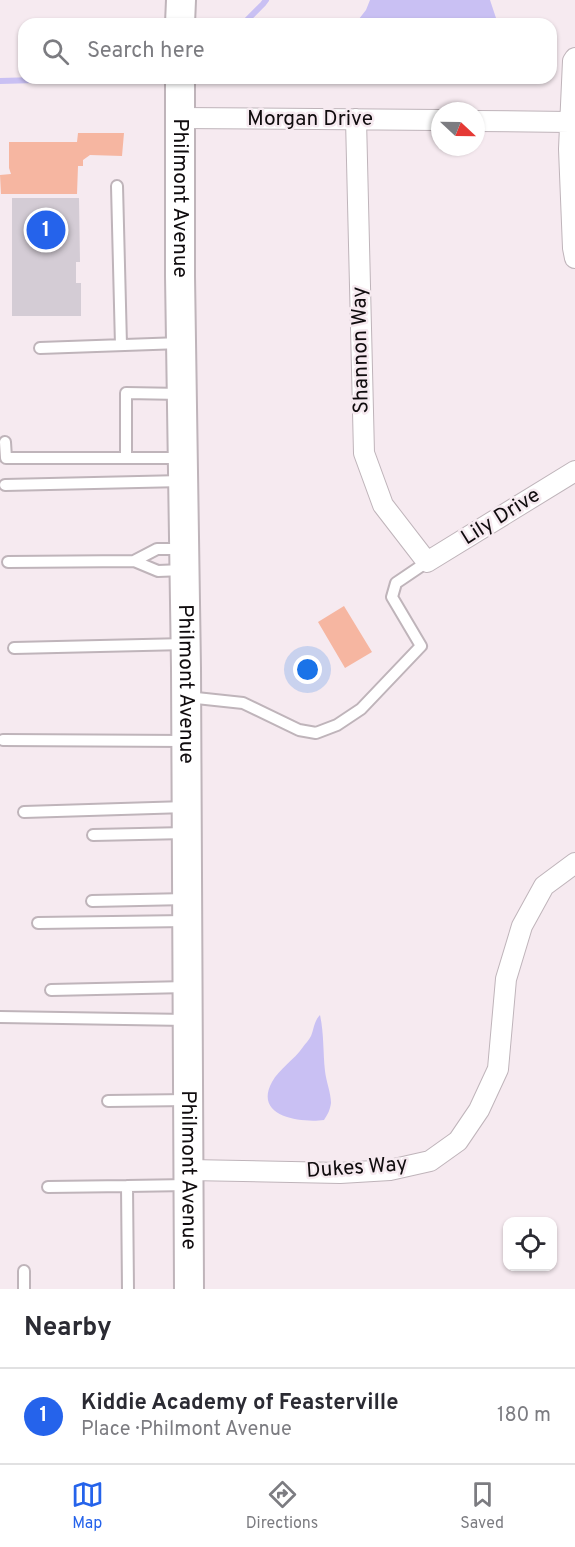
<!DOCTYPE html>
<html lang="en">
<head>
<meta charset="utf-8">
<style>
	:root { --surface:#fff; --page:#f2f2f3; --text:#2b2b33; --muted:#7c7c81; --line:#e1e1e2; --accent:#2563eb }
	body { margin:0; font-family:Overpass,sans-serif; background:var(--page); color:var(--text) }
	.controls { position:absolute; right:18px; bottom:18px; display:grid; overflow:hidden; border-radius:12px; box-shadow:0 2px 4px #0004 }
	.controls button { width:54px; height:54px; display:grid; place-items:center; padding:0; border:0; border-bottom:2px solid var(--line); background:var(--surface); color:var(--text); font:30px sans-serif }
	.compass { position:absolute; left:431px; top:102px; width:54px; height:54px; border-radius:50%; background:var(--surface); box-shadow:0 2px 4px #0004; rotate:112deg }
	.you { position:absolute; left:308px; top:670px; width:21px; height:21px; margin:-15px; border:4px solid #fff; border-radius:50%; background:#1a73e8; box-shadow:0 0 0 9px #1a73e833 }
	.badge { display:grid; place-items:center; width:39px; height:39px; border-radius:50%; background:var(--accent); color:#fff; font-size:20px; font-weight:700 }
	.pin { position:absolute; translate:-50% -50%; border:3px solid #fff; box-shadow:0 2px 6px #0006 }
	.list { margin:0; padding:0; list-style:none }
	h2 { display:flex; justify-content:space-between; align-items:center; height:78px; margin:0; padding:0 24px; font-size:26px }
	h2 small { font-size:20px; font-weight:400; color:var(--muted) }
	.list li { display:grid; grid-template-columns:39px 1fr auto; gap:18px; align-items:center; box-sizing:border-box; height:96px; padding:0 24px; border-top:2px solid var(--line) }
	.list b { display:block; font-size:22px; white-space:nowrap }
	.list p { margin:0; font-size:20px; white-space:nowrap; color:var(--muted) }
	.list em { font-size:20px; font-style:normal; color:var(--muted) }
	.icon { flex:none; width:33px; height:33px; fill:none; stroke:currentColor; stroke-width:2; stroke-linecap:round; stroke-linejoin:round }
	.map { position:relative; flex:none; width:575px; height:1289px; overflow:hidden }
	.search { position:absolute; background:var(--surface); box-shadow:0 2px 4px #0004; left:18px; right:18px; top:18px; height:66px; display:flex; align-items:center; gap:15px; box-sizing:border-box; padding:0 21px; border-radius:18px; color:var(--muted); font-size:22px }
	.sheet { height:174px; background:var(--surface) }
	nav { display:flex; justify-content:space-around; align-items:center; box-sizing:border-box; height:84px; border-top:2px solid var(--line); background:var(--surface); font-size:16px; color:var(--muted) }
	nav a { display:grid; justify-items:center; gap:3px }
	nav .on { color:var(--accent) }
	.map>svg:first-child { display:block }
	.green { fill:#f6b6a1 }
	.water { fill:#c9c0f3 }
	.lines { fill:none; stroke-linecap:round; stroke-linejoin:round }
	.stream { stroke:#c9c0f3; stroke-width:6 }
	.building { fill:#d4ccd5 }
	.lane-casing { stroke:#bfb4ba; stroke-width:14 }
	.street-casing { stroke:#bfb4ba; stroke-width:22 }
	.secondary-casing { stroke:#bfb4ba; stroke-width:32 }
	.lane { stroke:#fff; stroke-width:10 }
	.street { stroke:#fff; stroke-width:20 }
	.secondary { stroke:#fff; stroke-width:28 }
	.labels { text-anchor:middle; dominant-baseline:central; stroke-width:5; stroke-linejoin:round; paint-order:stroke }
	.street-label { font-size:21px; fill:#100c0e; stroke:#f6eaf0 }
</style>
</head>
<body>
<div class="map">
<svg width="575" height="1289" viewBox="0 0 575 1289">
	<rect width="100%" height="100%" fill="#f6eaf0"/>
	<!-- green -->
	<path class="green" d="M78,133H124L122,156L90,155L83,160V166H78L77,194H1L0,175L11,174L9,168V142H77Z
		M344,606L372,652L345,668L318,622Z"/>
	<!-- water -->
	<path class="water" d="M370,0H490L498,24H355L366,10Z
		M320,1015C324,1033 323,1052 325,1071C326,1081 331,1093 331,1103C330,1110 328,1114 324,1120C301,1123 253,1117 272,1082C279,1069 294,1060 303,1047C305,1044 309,1040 311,1036C314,1029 314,1021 320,1015Z"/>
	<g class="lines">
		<!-- stream -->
		<path class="stream" d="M243,24L263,4L266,0
			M0,81L110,78"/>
	</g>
	<!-- building -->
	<path class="building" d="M12,198H79L80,262H76V283H81V316H12Z"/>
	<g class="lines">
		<defs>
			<path id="lane" d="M117,186L121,345
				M40,348L181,343
				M5,442L6,458H183
				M126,457V393L182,394
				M5,485L183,481
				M134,561L157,549H184
				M8,562L134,561L158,571L183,570
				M14,648L186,644
				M187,697L243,703L299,730L316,733L337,725L361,709L421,646L392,597L396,583L427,562
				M3,740L186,741
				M24,812L186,807
				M93,835L186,833
				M92,901L187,899
				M38,923L187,921
				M51,990L187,987
				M0,1017L187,1020
				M108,1101L188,1100
				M48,1187L127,1186
				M24,1271V1289
				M128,1289L127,1186L188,1185"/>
			<path id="street" d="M575,58L573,61L569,149L573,248L575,258
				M180,118L440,120
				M356,119L364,453L383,505L427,562L575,471
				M476,121L570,122
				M189,1170L340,1173L390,1170L430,1161L458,1141L479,1110L498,1069L506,979L522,926L544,886L575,863"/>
			<g id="secondary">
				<path d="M180,24L181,0"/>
				<path id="s1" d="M180,78V276L186,668L189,1289"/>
			</g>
		</defs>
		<!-- lane casing -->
		<use href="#lane" class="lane-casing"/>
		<!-- street casing -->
		<use href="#street" class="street-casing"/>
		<!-- secondary casing -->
		<use href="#secondary" class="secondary-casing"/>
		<!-- lane -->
		<use href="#lane" class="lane"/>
		<!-- street -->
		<use href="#street" class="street"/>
		<!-- secondary -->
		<use href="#secondary" class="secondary"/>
	</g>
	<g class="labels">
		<!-- street labels -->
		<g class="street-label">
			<text x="310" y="119">Morgan Drive</text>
			<text stroke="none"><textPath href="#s1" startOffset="120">Philmont Avenue</textPath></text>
			<text transform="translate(361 350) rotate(-91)">Shannon Way</text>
			<text transform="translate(501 517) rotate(-32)">Lily Drive</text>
			<text stroke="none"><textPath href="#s1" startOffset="606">Philmont Avenue</textPath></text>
			<text transform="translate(357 1168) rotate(-4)">Dukes Way</text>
			<text stroke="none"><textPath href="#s1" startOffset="1092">Philmont Avenue</textPath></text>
		</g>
	</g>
</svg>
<div class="controls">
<button><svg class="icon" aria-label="locate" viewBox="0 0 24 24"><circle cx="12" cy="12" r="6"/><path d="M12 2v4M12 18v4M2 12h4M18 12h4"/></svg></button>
</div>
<svg class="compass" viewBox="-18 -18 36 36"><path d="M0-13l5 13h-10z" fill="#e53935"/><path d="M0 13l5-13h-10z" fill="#7c7c81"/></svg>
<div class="you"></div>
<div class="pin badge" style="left:46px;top:230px">1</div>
<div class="search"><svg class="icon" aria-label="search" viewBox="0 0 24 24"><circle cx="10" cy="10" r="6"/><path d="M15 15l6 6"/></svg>Search here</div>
</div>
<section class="sheet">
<h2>Nearby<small></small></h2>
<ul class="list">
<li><span class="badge">1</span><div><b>Kiddie Academy of Feasterville</b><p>Place · Philmont Avenue</p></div><em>180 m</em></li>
</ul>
</section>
<nav>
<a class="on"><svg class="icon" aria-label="map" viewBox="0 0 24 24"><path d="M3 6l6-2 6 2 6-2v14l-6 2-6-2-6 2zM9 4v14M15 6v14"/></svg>Map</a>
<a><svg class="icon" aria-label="directions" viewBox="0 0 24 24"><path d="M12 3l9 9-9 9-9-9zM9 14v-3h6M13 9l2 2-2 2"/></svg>Directions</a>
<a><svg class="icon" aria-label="saved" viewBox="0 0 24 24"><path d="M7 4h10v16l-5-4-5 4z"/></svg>Saved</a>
</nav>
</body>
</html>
